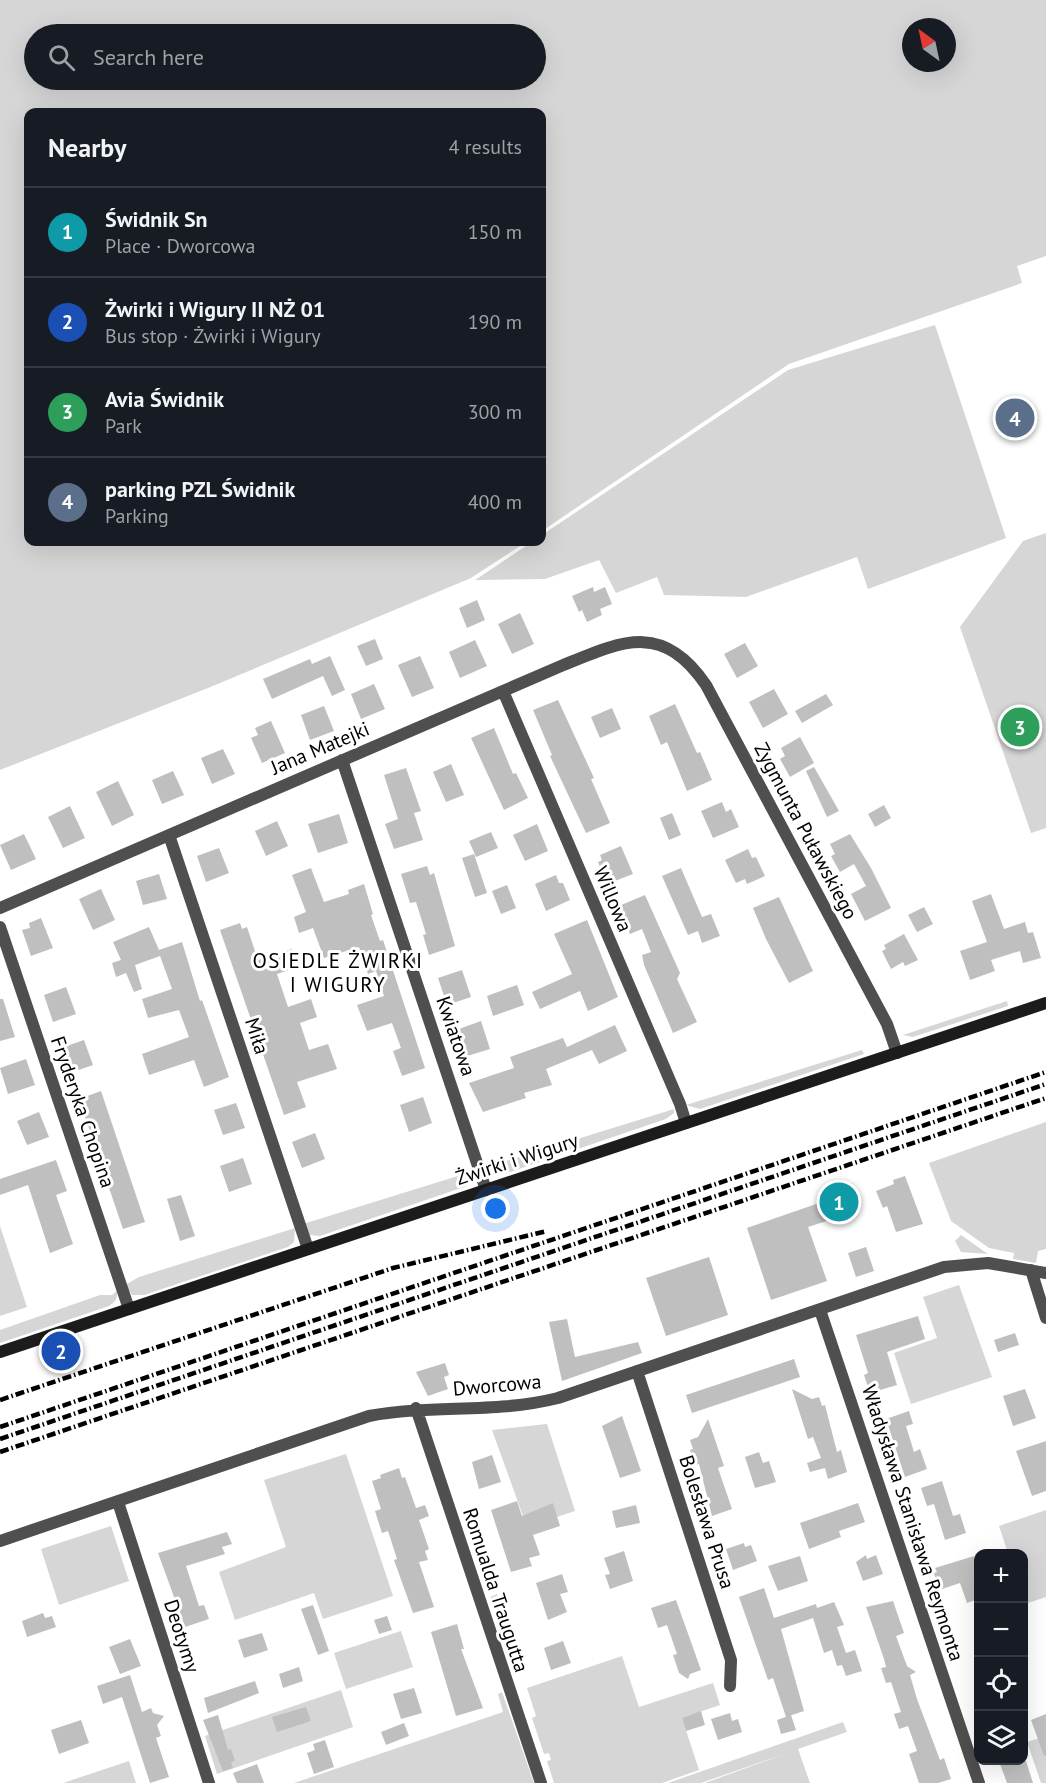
<!DOCTYPE html>
<html lang="en">
<head>
<meta charset="utf-8">
<style>
	:root { --surface:#171b24; --page:#20242c; --text:#f1f3f6; --muted:#9ea1a6; --line:#363941; --accent:#858687 }
	body { margin:0; font-family:"PT Sans",sans-serif; background:var(--page); color:var(--text) }
	.controls { position:absolute; right:18px; bottom:18px; display:grid; overflow:hidden; border-radius:12px; box-shadow:0 6px 24px #0002 }
	.controls button { width:54px; height:54px; display:grid; place-items:center; padding:0; border:0; border-bottom:2px solid var(--line); background:var(--surface); color:var(--text); font:30px sans-serif }
	.compass { position:absolute; left:902px; top:18px; width:54px; height:54px; border-radius:50%; background:var(--surface); box-shadow:0 6px 24px #0002; rotate:327deg }
	.you { position:absolute; left:496px; top:1209px; width:21px; height:21px; margin:-15px; border:4px solid #fff; border-radius:50%; background:#1a73e8; box-shadow:0 0 0 9px #1a73e833 }
	.badge { display:grid; place-items:center; width:39px; height:39px; border-radius:50%; background:var(--accent); color:#fff; font-size:20px; font-weight:700 }
	.pin { position:absolute; translate:-50% -50%; border:3px solid #fff; box-shadow:0 2px 6px #0006 }
	.list { margin:0; padding:0; list-style:none }
	h2 { display:flex; justify-content:space-between; align-items:center; height:78px; margin:0; padding:0 24px; font-size:26px }
	h2 small { font-size:20px; font-weight:400; color:var(--muted) }
	.list li { display:grid; grid-template-columns:39px 1fr auto; gap:18px; align-items:center; box-sizing:border-box; height:90px; padding:0 24px; border-top:2px solid var(--line) }
	.list b { display:block; font-size:22px; white-space:nowrap }
	.list p { margin:0; font-size:20px; white-space:nowrap; color:var(--muted) }
	.list em { font-size:20px; font-style:normal; color:var(--muted) }
	.icon { flex:none; width:33px; height:33px; fill:none; stroke:currentColor; stroke-width:2; stroke-linecap:round; stroke-linejoin:round }
	.map { position:relative; flex:none; width:1046px; height:1783px; overflow:hidden }
	.search { position:absolute; background:var(--surface); box-shadow:0 6px 24px #0002; left:24px; top:24px; width:522px; height:66px; display:flex; align-items:center; gap:15px; box-sizing:border-box; padding:0 21px; border-radius:33px; color:var(--muted); font-size:22px }
	.panel { position:absolute; background:var(--surface); box-shadow:0 6px 24px #0002; left:24px; top:108px; width:522px; height:438px; border-radius:12px }
	.map>svg:first-child { display:block }
	.green { fill:#d6d6d6; fill-rule:evenodd }
	.building { fill:#bfbfbf }
	.lines { fill:none; stroke-linecap:round; stroke-linejoin:round }
	.street { stroke:#4f4f4f; stroke-width:12 }
	.secondary { stroke:#1c1c1c; stroke-width:12 }
	.rail { stroke:#000; stroke-width:4.5; stroke-dasharray:9 3 1.5 3; stroke-linecap:butt }
	.labels { text-anchor:middle; dominant-baseline:central; stroke-width:6; stroke-linejoin:round; paint-order:stroke }
	.street-label { font-size:20px; fill:#000; stroke:#fff }
	.neighbourhood-label { font-size:21px; letter-spacing:1.5px; fill:#000; stroke:#fff }
</style>
</head>
<body>
<div class="map">
<svg width="1046" height="1783" viewBox="0 0 1046 1783">
	<rect width="100%" height="100%" fill="#fff"/>
	<!-- green -->
	<path class="green" d="M0,0H1046V256L1017,266L1022,283L789,364L542,531V112H28V542H526L471,578L208,688L0,770ZM911,27H947V63H911ZM34,34H536V80H34Z
		M935,325L1006,538L868,589L857,557L746,597L664,595L657,577L616,593L599,560L545,579L475,580L532,542H542V535L788,370Z
		M1046,533V828L1031,833L960,627L1023,541Z
		M1007,1001L1008,1006L913,1037L903,1035Z
		M862,1050L864,1054L700,1109L686,1105Z
		M674,1109V1113L666,1119L507,1173L496,1175L487,1167Z
		M1046,1122V1249L1038,1251L1036,1263L1013,1259L1014,1253L989,1248L951,1221L929,1163Z
		M474,1171V1178L467,1186L320,1236L310,1235L303,1224Z
		M0,1226L27,1307L0,1316Z
		M295,1228L294,1242L288,1247L144,1295H132L125,1285L139,1277Z
		M961,1235L988,1254L961,1252L955,1241Z
		M959,1285L992,1377L911,1404L894,1353L937,1338L923,1297Z
		M118,1290L116,1300L109,1306L0,1343V1330L100,1295H112Z
		M547,1424L575,1511L527,1527L492,1430Z
		M346,1454L393,1596L323,1619L314,1593L235,1620L219,1572L286,1547L264,1480Z
		M1046,1510V1597L1025,1604L1024,1554L1008,1553L999,1526Z
		M111,1526L129,1581L59,1605L41,1549Z
		M484,1556L494,1585L487,1587L477,1558Z
		M497,1594L510,1635L504,1637L490,1597Z
		M401,1631L413,1667L346,1689L334,1653Z
		M622,1656L639,1707L713,1683L720,1705L682,1718L699,1770L662,1783H554L547,1761L551,1760L549,1753L544,1754L532,1718L536,1716L527,1688Z
		M341,1690L353,1727L217,1774L205,1736Z
		M502,1692L534,1783H294L503,1712L498,1694Z
		M843,1722L847,1732L798,1749L810,1783H705L787,1753L701,1783H668Z
		M1046,1736V1783H1041L1027,1742Z
		M129,1761L136,1783H63Z"/>
	<!-- building -->
	<path class="building" d="M593,587L594,592L605,587L612,604L600,609L602,615L587,622L582,610L579,612L572,596Z
		M477,600L485,620L467,628L459,608Z
		M520,613L534,644L512,654L498,624Z
		M375,639L383,659L366,666L357,646Z
		M475,640L487,666L460,678L449,652Z
		M745,643L758,666L737,678L724,654Z
		M330,656L345,690L332,696L323,676L272,699L263,679L310,659L312,664Z
		M420,656L434,688L412,697L398,665Z
		M374,684L385,709L361,719L351,694Z
		M774,689L788,714L763,728L749,702Z
		M826,694L833,705L802,723L795,711Z
		M558,700L594,778L591,779L610,823L586,833L550,756L552,755L533,710Z
		M675,704L697,753L700,752L712,780L687,791L667,742L661,745L649,716Z
		M324,706L334,731L310,740L301,715Z
		M612,708L621,729L600,738L591,717Z
		M271,721L285,753L262,763L251,738L258,735L255,728Z
		M494,728L513,774L516,773L528,798L504,810L471,738Z
		M800,737L814,763L790,777L780,759L785,756L781,748Z
		M223,749L235,774L212,784L201,758Z
		M451,764L464,795L446,802L433,772Z
		M814,767L839,811L827,817L806,771Z
		M406,768L421,811L414,813L423,840L394,849L385,824L398,819L384,775Z
		M173,771L184,795L162,804L152,780Z
		M118,781L134,815L112,826L96,792Z
		M722,802L726,812L731,809L739,827L713,838L701,811Z
		M884,805L891,818L875,827L868,814Z
		M70,806L85,838L63,848L48,817Z
		M672,813L681,835L669,840L660,818Z
		M339,814L348,843L318,853L308,824Z
		M277,821L288,846L266,856L255,831Z
		M537,824L548,851L525,861L513,835Z
		M491,832L498,848L476,857L469,841Z
		M24,834L36,859L11,870L0,845Z
		M850,834L871,868L891,908L865,921L851,894L866,886L854,864L840,872L831,856L835,854L830,844Z
		M621,846L633,874L607,884L598,862L602,860L600,855Z
		M219,848L229,873L206,882L197,856Z
		M748,849L752,858L756,857L765,876L747,884L745,879L736,883L725,860Z
		M474,854L487,893L475,897L462,858Z
		M427,866L430,875L434,873L455,946L429,955L423,935L426,934L416,902L410,903L401,874Z
		M311,868L324,902L349,894L348,890L364,884L373,914L371,915L380,941L383,940L425,1068L402,1076L393,1051L401,1048L392,1023L367,1031L357,1005L384,996L376,971L368,974L359,947L324,958L313,928L299,933L294,917L306,912L292,875Z
		M681,868L702,917L711,914L720,936L702,943L698,931L688,935L662,876Z
		M159,874L167,899L143,905L136,881Z
		M556,875L559,883H563L570,900L546,911L535,884Z
		M507,885L516,908L501,914L492,891Z
		M101,889L115,920L93,930L79,899Z
		M991,894L1004,929L1025,922L1028,933L1033,932L1041,958L1023,963L1020,951L991,960L995,971L970,980L960,951L987,942L972,901Z
		M645,895L680,973L677,979L697,1022L673,1033L644,965L642,955L651,952L642,929L630,934L623,918L619,919L614,908Z
		M779,897L813,971L789,983L766,939L753,908Z
		M924,907L933,924L917,932L908,915Z
		M41,918L53,948L31,956L22,930L30,928L29,923Z
		M587,920L618,997L588,1011L580,991L540,1009L532,992L572,974L554,934Z
		M240,923L242,929L247,927L258,960L292,949L298,967L277,974L288,1007L311,999L317,1017L300,1023L309,1050L328,1044L337,1069L297,1082L306,1107L284,1115L220,930Z
		M149,927L159,950L182,942L200,1001L202,1000L229,1077L204,1087L194,1060L149,1075L142,1054L189,1037L179,1010L148,1018L142,999L172,989L160,956L135,965L142,989L134,992L126,973L116,977L112,963L121,960L113,942Z
		M904,934L918,960L905,966L903,962L891,969L882,951L886,949L884,945Z
		M462,970L471,997L447,1005L438,978Z
		M517,985L524,1005L493,1016L487,996Z
		M66,987L76,1014L53,1022L44,995Z
		M0,999H3L15,1037L0,1041Z
		M481,1021L490,1049L464,1057L458,1039L462,1038L459,1029Z
		M615,1025L627,1051L599,1064L592,1050L546,1069L552,1085L524,1093L526,1098L483,1112L469,1083L514,1068L510,1057L563,1038L567,1047Z
		M84,1040L93,1065L70,1073L61,1048Z
		M26,1059L35,1085L8,1094L0,1068Z
		M101,1091L145,1222L123,1229L79,1099Z
		M423,1097L432,1123L409,1132L400,1105Z
		M236,1103L245,1128L223,1135L214,1110Z
		M39,1112L49,1137L27,1145L17,1121Z
		M315,1133L325,1159L302,1168L292,1142Z
		M243,1158L252,1184L229,1192L220,1166Z
		M56,1160L67,1191L56,1195L73,1244L50,1253L28,1185L0,1195V1179Z
		M905,1176L923,1224L896,1232L887,1206L883,1208L876,1191L894,1184L893,1180Z
		M852,1183L859,1205L846,1210L848,1214L808,1227L827,1281L771,1300L747,1228L819,1203L818,1199L840,1192L839,1187Z
		M181,1195L195,1236L180,1241L167,1199Z
		M866,1247L874,1271L856,1277L848,1253Z
		M709,1257L728,1315L666,1336L646,1278Z
		M918,1316L925,1339L887,1352L897,1385L870,1393L864,1375L868,1373L856,1335Z
		M567,1319L575,1357L638,1342L642,1353L562,1381L549,1322Z
		M1015,1333L1019,1345L998,1352L994,1340Z
		M794,1359L800,1377L692,1413L686,1395Z
		M445,1363L449,1375L444,1377L448,1389L428,1396L416,1372Z
		M792,1389L812,1399L819,1397L822,1406L825,1405L837,1452L841,1450L847,1472L828,1479L825,1468L810,1472L807,1463L821,1458L813,1437L808,1439Z
		M1025,1389L1036,1418L1013,1426L1003,1396Z
		M909,1411L913,1424L906,1426L914,1452L920,1449L927,1469L905,1477L886,1419Z
		M622,1416L641,1471L620,1478L602,1426Z
		M708,1419L724,1466L718,1468L732,1509L712,1516L699,1464L695,1465L690,1450L693,1449L690,1440L698,1437Z
		M1046,1441V1491L1032,1496L1016,1451Z
		M759,1452L763,1463L769,1461L776,1482L755,1488L745,1457Z
		M492,1455L501,1482L479,1489L472,1462Z
		M399,1468L402,1478L405,1477L416,1508L425,1505L429,1516L419,1520L429,1549L425,1551L428,1560L419,1562L434,1607L413,1613L394,1560L397,1559L388,1531L382,1533L375,1511L381,1509L372,1481L381,1478L380,1475Z
		M942,1481L953,1516L960,1514L966,1533L945,1540L934,1504L927,1506L921,1488Z
		M517,1501L522,1516L553,1503L560,1526L533,1535L540,1555L529,1558L532,1566L511,1572L491,1510Z
		M858,1503L865,1522L839,1531L841,1537L809,1549L800,1523Z
		M636,1505L640,1523L616,1528L612,1511Z
		M227,1532L232,1544L222,1547L225,1554L186,1566L199,1606L204,1605L209,1619L185,1627L158,1553Z
		M744,1543L745,1547L751,1545L757,1561L733,1570L726,1549Z
		M624,1551L633,1581L610,1589L605,1575L610,1574L604,1558Z
		M866,1555L867,1559L876,1555L883,1574L863,1581L856,1562Z
		M800,1556L808,1581L778,1591L768,1566Z
		M974,1556L978,1570V1599L967,1603L960,1583L939,1590L934,1573L937,1572L935,1568Z
		M562,1574L568,1592L560,1594L567,1612L548,1620L536,1583Z
		M764,1588L774,1618L816,1604L817,1608L834,1602L844,1625L837,1627L846,1653L855,1650L862,1671L846,1676L842,1665L837,1666L832,1650L824,1653L813,1618L781,1629L804,1711L786,1717L773,1678L768,1680L739,1597Z
		M676,1600L701,1670L690,1674L688,1679L679,1673L673,1655L677,1654L667,1625L658,1628L651,1608Z
		M893,1601L904,1633L896,1636L907,1666L916,1672L910,1675L917,1699L940,1760L944,1758L951,1779L938,1783H919L909,1754L917,1751L908,1726L899,1729L894,1714L901,1712L891,1682L886,1683L881,1668L886,1667L884,1659L866,1607Z
		M313,1605L329,1651L318,1655L301,1609Z
		M43,1613L45,1618L52,1616L56,1627L27,1637L22,1621Z
		M387,1616L392,1630L379,1634L374,1620Z
		M457,1624L464,1649H461L483,1708L456,1716L431,1632Z
		M262,1633L268,1650L244,1658L238,1640Z
		M130,1639L141,1666L120,1674L109,1647Z
		M563,1641L571,1663L551,1670L544,1648Z
		M299,1667L303,1681L283,1688L279,1674Z
		M130,1675L142,1712L151,1708L153,1713L164,1716L157,1725L161,1736L156,1738L169,1777L150,1783L122,1697L103,1704L97,1686Z
		M255,1681L259,1693L208,1713L204,1698Z
		M414,1688L422,1713L401,1719L393,1694Z
		M306,1707L311,1721L277,1732L272,1717Z
		M701,1711L705,1725L686,1731L682,1718Z
		M730,1713L732,1721L738,1719L742,1732L718,1740L711,1719Z
		M1046,1714V1756H1044L1031,1720Z
		M218,1715L228,1750L231,1749L235,1761L231,1762L233,1768L223,1771L203,1720Z
		M791,1715L796,1730L781,1734L777,1720Z
		M81,1720L89,1743L59,1754L51,1730Z
		M404,1723L409,1736L386,1745L381,1732Z
		M325,1740L334,1767L314,1774L307,1753L315,1750L313,1744Z
		M1012,1761H1026L1033,1783H1007L1000,1764Z
		M257,1764L264,1783H237L233,1773Z"/>
	<g class="lines">
		<!-- street -->
		<path class="street" d="M503,691L680,1104L686,1123
			M342,760L486,1190
			M169,835L308,1249
			M0,908L561,666C620,642 662,620 706,685L887,1024L897,1053
			M0,927L129,1309
			M1031,1270L1046,1318
			M820,1310L979,1783
			M637,1371L731,1660L730,1686
			M416,1408L541,1783
			M118,1502L209,1783
			M0,1541L369,1416C432,1404 495,1414 558,1398L944,1267L988,1263L1046,1273"/>
		<!-- secondary -->
		<path class="secondary" d="M0,1352L1046,1003"/>
		<!-- rail -->
		<path class="rail" d="M0,1400L393,1268L547,1231
			M0,1427L1046,1072
			M0,1439L1046,1084
			M0,1452L1046,1098"/>
	</g>
	<g class="labels">
		<!-- street labels -->
		<g class="street-label">
			<text transform="translate(320 748) rotate(-23)">Jana Matejki</text>
			<text transform="translate(806 831) rotate(62)">Zygmunta Puławskiego</text>
			<text transform="translate(613 899) rotate(67)">Willowa</text>
			<text transform="translate(257 1036) rotate(72)">Miła</text>
			<text transform="translate(456 1036) rotate(71)">Kwiatowa</text>
			<text transform="translate(83 1112) rotate(71)">Fryderyka Chopina</text>
			<text transform="translate(517 1159) rotate(-18)">Żwirki i Wigury</text>
			<text transform="translate(497 1385) rotate(-5)">Dworcowa</text>
			<text transform="translate(707 1522) rotate(72)">Bolesława Prusa</text>
			<text transform="translate(913 1523) rotate(72)">Władysława Stanisława Reymonta</text>
			<text transform="translate(496 1590) rotate(72)">Romualda Traugutta</text>
			<text transform="translate(182 1636) rotate(72)">Deotymy</text>
		</g>
		<!-- neighbourhood labels -->
		<g class="neighbourhood-label">
			<text x="338" y="960">OSIEDLE ŻWIRKI<tspan x="338" dy="24">I WIGURY</tspan></text>
		</g>
	</g>
</svg>
<div class="controls">
<button>+</button>
<button>−</button>
<button><svg class="icon" aria-label="locate" viewBox="0 0 24 24"><circle cx="12" cy="12" r="6"/><path d="M12 2v4M12 18v4M2 12h4M18 12h4"/></svg></button>
<button><svg class="icon" aria-label="layers" viewBox="0 0 24 24"><path d="M12 4l9 5-9 5-9-5zM3 14l9 5 9-5"/></svg></button>
</div>
<svg class="compass" viewBox="-18 -18 36 36"><path d="M0-13l5 13h-10z" fill="#e53935"/><path d="M0 13l5-13h-10z" fill="#9ea1a6"/></svg>
<div class="you"></div>
<div class="pin badge" style="left:839px;top:1202px;background:#0f9aa8">1</div>
<div class="pin badge" style="left:61px;top:1351px;background:#1a4fb4">2</div>
<div class="pin badge" style="left:1020px;top:727px;background:#2e9e5b">3</div>
<div class="pin badge" style="left:1015px;top:418px;background:#5c6f8a">4</div>
<div class="search"><svg class="icon" aria-label="search" viewBox="0 0 24 24"><circle cx="10" cy="10" r="6"/><path d="M15 15l6 6"/></svg>Search here</div>
<section class="panel">
<h2>Nearby<small>4 results</small></h2>
<ul class="list">
<li><span class="badge" style="background:#0f9aa8">1</span><div><b>Świdnik Sn</b><p>Place · Dworcowa</p></div><em>150 m</em></li>
<li><span class="badge" style="background:#1a4fb4">2</span><div><b>Żwirki i Wigury II NŻ 01</b><p>Bus stop · Żwirki i Wigury</p></div><em>190 m</em></li>
<li><span class="badge" style="background:#2e9e5b">3</span><div><b>Avia Świdnik</b><p>Park</p></div><em>300 m</em></li>
<li><span class="badge" style="background:#5c6f8a">4</span><div><b>parking PZL Świdnik</b><p>Parking</p></div><em>400 m</em></li>
</ul>
</section>
</div>
</body>
</html>
